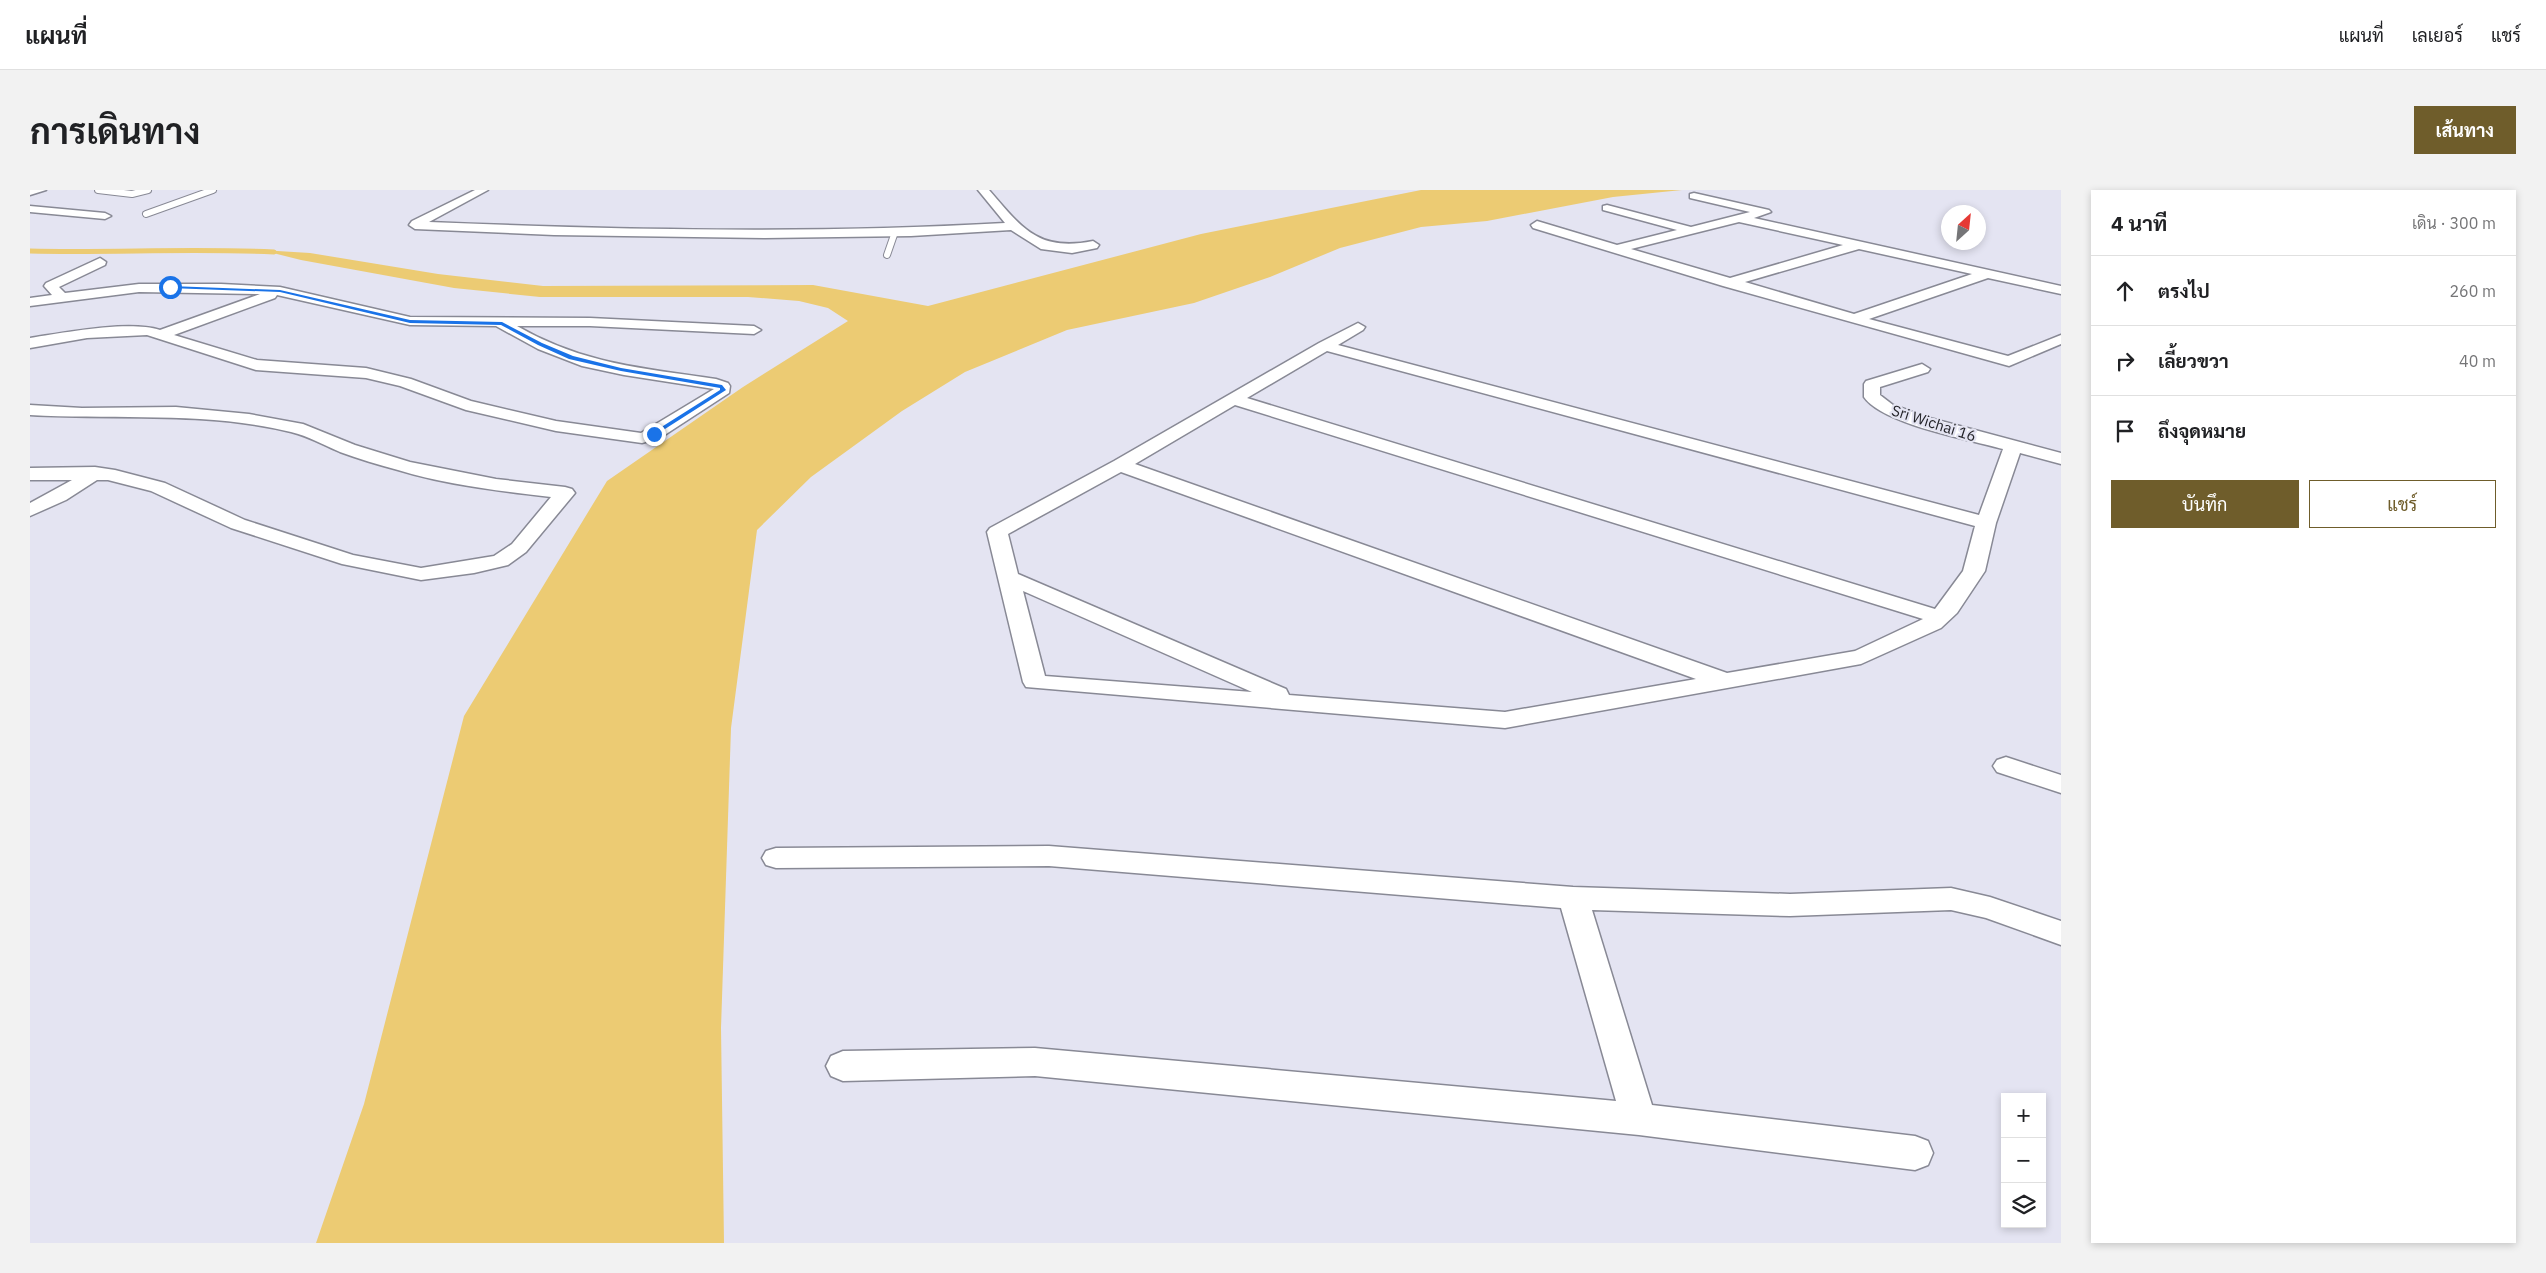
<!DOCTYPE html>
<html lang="th">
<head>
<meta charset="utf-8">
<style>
	:root { --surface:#fff; --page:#f2f2f2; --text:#202124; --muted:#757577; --line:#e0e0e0; --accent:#6f5d2b }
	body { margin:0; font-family:"IBM Plex Sans",Sarabun,sans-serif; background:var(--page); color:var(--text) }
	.controls { position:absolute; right:15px; bottom:15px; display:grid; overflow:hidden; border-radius:0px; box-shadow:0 2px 8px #0003 }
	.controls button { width:45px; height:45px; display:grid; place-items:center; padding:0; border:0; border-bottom:1px solid var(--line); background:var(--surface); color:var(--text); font:25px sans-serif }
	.compass { position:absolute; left:1911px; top:15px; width:45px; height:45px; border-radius:50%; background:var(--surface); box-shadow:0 2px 8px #0003; rotate:27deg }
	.stop { position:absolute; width:15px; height:15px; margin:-11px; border:4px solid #1a73e8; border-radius:50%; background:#fff }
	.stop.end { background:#1a73e8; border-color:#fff; box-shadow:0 1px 5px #0008 }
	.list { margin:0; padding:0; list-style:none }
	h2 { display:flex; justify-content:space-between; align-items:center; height:65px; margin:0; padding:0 20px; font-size:21px }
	h2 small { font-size:16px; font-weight:400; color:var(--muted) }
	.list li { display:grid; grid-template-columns:32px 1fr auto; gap:15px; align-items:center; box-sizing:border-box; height:70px; padding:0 20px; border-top:1px solid var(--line) }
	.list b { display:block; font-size:19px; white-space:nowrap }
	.list em { font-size:16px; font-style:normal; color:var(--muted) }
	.actions { display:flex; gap:10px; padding:15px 20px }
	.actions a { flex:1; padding:11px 0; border:1px solid var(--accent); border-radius:0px; text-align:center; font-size:18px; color:var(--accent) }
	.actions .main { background:var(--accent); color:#fff }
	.icon { flex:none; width:28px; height:28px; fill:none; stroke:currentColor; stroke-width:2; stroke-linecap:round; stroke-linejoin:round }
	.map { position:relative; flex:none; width:2031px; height:1053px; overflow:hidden; border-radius:0px }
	header { display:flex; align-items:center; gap:30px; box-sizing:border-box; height:70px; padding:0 25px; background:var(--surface); border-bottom:1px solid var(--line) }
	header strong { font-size:24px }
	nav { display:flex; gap:28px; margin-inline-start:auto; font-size:18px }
	.intro { display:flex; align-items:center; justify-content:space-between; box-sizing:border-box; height:120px; padding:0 30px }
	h1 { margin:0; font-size:35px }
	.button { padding:12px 22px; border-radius:0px; background:var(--accent); color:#fff; font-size:18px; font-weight:700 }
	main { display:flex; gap:30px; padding:0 30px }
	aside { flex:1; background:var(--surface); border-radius:0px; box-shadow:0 2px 8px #0003 }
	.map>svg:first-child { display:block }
	.water { fill:#eccb73 }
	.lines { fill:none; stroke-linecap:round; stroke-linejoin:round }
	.stream { stroke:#eccb73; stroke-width:5 }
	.service-casing { stroke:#888995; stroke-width:8 }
	.minor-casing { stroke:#888995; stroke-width:3 }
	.service { stroke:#fff; stroke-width:6 }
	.minor { fill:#fff; fill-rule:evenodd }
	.route { fill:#1a73e8 }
	.labels { text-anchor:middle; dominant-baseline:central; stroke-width:4.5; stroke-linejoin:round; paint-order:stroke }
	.far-street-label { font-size:15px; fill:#232328; stroke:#e4e4f2 }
</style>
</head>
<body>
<header>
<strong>แผนที่</strong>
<nav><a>แผนที่</a><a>เลเยอร์</a><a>แชร์</a></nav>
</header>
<div class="intro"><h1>การเดินทาง</h1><a class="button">เส้นทาง</a></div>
<main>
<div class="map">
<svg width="2031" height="1053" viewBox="0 0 2031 1053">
	<rect width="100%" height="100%" fill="#e4e4f2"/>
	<!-- water -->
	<path class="water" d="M1391,0H1652L1583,7L1457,31L1391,37L1310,58L1240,87L1164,113L1037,140L935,182L872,221L781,287L727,340L701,538L691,838L694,1053H286L334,914L434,526L577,291L713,197L818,131L798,118L769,111L718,107H510L424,98L271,70L231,60L280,63L408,84L513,96L783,95L898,116L1171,44Z"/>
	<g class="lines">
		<!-- stream -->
		<path class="stream" d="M0,61C81,63 163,58 244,62"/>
		<defs>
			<path id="service" d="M68,0L102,4L118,0
				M116,24L183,0
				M857,65L865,42"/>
			<path id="minor" d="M0,0H16L0,5Z
				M445,0H458L399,32C591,40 783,44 975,33L948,0H959C992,38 1008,62 1063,51L1069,55L1067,58L1042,63L1011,59L981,40L881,46L735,48L524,45L385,39L379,35L382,31Z
				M1664,3L1739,20L1741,22L1724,28L2031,96V104L1958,88L1839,129L1978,166L2031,145V154L1979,176L1693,96L1503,38L1501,35L1507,31L1587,55L1647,40L1573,20V16L1577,15L1661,37L1720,22L1660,8V4ZM1709,32L1813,55L1700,88L1601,59ZM1829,59L1942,84L1824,124L1715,92Z
				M0,16L75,23L81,26L75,29L0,22Z
				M70,68L76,72L75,75L29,97L35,103L109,94H191L250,97L380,127L560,128L724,136L731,140L724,144L560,136H487C553,174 612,178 686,189L698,193L700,196L699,203L630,248L612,253L526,241L436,220L370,196L336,188L226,180L117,145L57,148L0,158V148C33,143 98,130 130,140L230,104L109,102L0,116V108L22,105L14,96L16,93ZM247,105L380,135L466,136L508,159L552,176L594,185L684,199L611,243L526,231L441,211L381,189L336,178L227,170L144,145L245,108Z
				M1328,133L1335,137L1333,140L1308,155L1949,325L1973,259C1941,250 1852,234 1834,207V194L1836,191L1892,174L1900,179L1898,182L1850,197V205L1863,215L1900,228L2031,263V274L1990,263L1966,333L1955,381L1927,423L1911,438L1831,474L1475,538L996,497L993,492L957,342L960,338L1084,271L1289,153ZM1297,161L1945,336L1933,381L1905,419L1217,208ZM1205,215L1893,429L1825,461L1697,483L1105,274ZM1091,282L1666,489L1475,522L1259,505L1256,499L988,384L978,344ZM993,401L1222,502L1015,486Z
				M0,215L52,218L146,217L219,224L273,234L325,255L380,272L466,289L535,297L542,299L545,303L496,362L478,375L444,383L391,390L312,374L201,338L121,301L78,290H67L36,310L0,326V313L42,290H0V278L65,277L85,280L135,293L215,330L323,365L391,378L464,366L482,354L521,307C470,301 417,295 368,280C349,275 329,269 310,262C294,255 278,246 261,242C176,221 87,230 0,225Z
				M1976,567L2031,585V603L1967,582L1963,576L1967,570Z
				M1019,656L1543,697L1760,704L1921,698L1960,707L2031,731V755L1956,728L1921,720L1760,726L1562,720L1622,915L1885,946L1898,951L1903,963L1898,975L1885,980L1609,945L1005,886L813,891L801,886L796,876L801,866L813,861L1005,858L1586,911L1531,718L1019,676L746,678L736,675L732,668L736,661L746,658Z"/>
		</defs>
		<!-- service casing -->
		<use href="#service" class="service-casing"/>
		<!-- minor casing -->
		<use href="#minor" class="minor-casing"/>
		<!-- service -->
		<use href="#service" class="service"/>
		<!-- minor -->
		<use href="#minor" class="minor"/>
	</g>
	<!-- route -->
	<path class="route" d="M140,96L250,100L380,130L472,132L512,153L543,166L591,178L692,195L696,200L624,246L622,243L690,200V198L591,181L539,169L508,155L471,135L380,133L250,102L139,98Z"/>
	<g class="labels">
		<!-- far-street labels -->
		<g class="far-street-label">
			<text transform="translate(1904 233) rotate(18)">Sri Wichai 16</text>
		</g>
	</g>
</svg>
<div class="controls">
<button>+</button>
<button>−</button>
<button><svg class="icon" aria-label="layers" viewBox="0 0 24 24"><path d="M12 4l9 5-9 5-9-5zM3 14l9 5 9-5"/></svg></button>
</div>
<svg class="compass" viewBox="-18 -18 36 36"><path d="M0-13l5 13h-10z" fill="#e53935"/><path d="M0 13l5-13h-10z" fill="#757577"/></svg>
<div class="stop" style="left:140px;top:97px"></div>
<div class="stop end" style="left:624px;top:244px"></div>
</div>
<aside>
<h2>4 นาที<small>เดิน · 300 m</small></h2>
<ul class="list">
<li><svg class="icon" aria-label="ahead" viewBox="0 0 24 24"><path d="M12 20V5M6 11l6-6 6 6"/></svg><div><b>ตรงไป</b></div><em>260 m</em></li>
<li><svg class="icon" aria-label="right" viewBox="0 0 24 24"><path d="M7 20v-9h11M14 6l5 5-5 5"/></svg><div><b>เลี้ยวขวา</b></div><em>40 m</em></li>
<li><svg class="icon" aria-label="arrive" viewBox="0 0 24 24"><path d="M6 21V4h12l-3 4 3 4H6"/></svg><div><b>ถึงจุดหมาย</b></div></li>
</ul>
<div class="actions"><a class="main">บันทึก</a><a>แชร์</a></div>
</aside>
</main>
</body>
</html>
